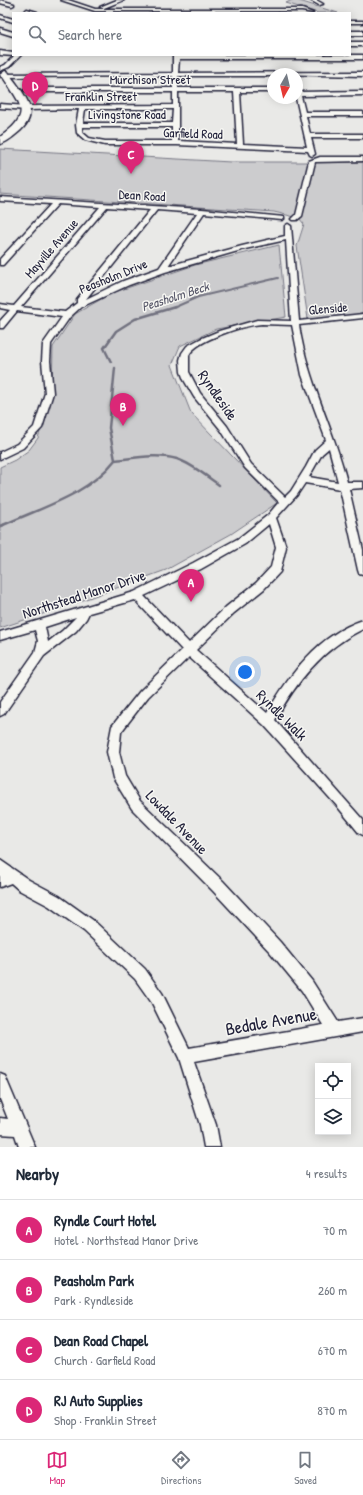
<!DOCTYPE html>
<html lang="en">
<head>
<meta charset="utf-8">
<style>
	:root { --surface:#fff; --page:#f6f6f7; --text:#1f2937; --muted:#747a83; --line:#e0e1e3; --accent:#db2777 }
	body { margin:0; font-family:"Patrick Hand",sans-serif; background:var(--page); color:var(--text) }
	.controls { position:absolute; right:12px; bottom:12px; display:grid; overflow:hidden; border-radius:0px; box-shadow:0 2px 10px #0003 }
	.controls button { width:36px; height:36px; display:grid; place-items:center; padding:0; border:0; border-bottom:1px solid var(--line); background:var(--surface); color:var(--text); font:20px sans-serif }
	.compass { position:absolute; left:267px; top:68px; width:36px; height:36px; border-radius:50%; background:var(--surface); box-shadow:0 2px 10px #0003; rotate:188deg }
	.you { position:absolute; left:245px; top:672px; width:14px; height:14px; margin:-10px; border:3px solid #fff; border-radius:50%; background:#1a73e8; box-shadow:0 0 0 6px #1a73e833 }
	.badge { display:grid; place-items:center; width:26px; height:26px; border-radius:50%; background:var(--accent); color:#fff; font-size:13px; font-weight:700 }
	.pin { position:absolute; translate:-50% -33px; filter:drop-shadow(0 1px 2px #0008) }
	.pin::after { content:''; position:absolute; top:21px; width:14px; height:12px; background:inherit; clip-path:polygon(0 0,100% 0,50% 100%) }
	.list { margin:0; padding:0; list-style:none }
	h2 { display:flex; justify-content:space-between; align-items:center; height:52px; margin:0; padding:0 16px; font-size:17px }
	h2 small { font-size:13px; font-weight:400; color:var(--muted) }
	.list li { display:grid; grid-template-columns:26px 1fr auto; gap:12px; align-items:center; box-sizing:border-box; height:60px; padding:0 16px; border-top:1px solid var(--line) }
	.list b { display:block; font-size:15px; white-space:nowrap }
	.list p { margin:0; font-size:13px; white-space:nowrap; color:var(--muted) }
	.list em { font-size:13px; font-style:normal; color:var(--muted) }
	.icon { flex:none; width:22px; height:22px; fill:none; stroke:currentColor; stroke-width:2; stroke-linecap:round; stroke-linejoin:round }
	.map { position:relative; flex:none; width:363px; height:1147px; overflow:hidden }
	.search { position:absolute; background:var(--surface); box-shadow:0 2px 10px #0003; left:12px; right:12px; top:12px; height:44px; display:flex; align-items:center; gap:10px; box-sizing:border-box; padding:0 14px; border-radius:0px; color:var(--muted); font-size:15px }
	.sheet { height:292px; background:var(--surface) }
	nav { display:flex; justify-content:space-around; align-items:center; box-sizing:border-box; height:56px; border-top:1px solid var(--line); background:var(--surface); font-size:11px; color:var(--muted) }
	nav a { display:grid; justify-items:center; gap:2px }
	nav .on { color:var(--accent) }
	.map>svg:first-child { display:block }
	.green { fill:#ccccce; stroke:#777784 }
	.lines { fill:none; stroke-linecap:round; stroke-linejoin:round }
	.stream-far2 { stroke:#71717f; stroke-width:2 }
	.stream-far1 { stroke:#71717f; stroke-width:2.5 }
	.stream { stroke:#71717f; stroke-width:3 }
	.street-casing { stroke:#22223b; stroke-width:3 }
	.primary-casing { stroke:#22223b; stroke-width:3 }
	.street { fill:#f6f6f2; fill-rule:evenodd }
	.primary { fill:#f6f6f2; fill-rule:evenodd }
	.labels { text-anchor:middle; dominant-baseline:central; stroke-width:3; stroke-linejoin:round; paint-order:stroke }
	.far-street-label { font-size:13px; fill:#22223b; stroke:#f6f6f2 }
	.far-water-label { font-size:13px; font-style:italic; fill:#565668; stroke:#f6f6f2 }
	.street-label { font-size:15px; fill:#22223b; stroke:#f6f6f2 }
	.near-street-label { font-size:18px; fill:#22223b; stroke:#f6f6f2 }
</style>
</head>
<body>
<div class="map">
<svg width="363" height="1147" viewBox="0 0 363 1147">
	<rect width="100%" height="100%" fill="#e9e9e7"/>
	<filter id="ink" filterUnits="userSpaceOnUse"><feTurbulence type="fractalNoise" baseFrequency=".025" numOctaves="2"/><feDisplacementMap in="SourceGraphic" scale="8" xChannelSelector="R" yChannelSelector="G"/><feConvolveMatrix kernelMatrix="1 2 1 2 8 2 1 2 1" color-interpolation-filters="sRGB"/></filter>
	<g filter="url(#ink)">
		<!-- green -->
		<path class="green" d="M292,0H296L338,13H318L286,3Z
			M0,149L231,162H363V312L351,316L308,319L297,246L304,224L299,218L274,212L0,194Z
			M279,245L286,317L216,329L180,346L172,365L191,413L277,503L231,534L166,570L64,607L0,628V467L15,460L29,450L38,438L52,394L53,347L75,314L112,293L195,265Z"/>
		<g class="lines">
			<!-- stream-far2 -->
			<path class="stream-far2" d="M173,308L198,297L278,278"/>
			<!-- stream-far1 -->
			<path class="stream-far1" d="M111,362L104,348L116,331L135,319L175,307
				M115,460C134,458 158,453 177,459C192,464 206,476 219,485
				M1,526C40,508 88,495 115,460L109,428L115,368"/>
			<!-- stream -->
			<path class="stream" d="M0,526L3,525"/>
			<defs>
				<path id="street" d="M0,0L14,4V5L12,6L0,3Z
					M61,0H68L95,9H302L313,13L302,11H95Z
					M117,0H124L104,8L100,7Z
					M310,0H316L323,4L319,5Z
					M27,9L37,12V13L25,11Z
					M0,15L13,19V22L0,18Z
					M350,21H363V23H350Z
					M0,28L13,32V36L0,32Z
					M350,31H363V35H350Z
					M350,42H363V46H350Z
					M0,51L13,53V55H21L9,67L0,71V67L5,65L14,56L0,55Z
					M173,55H363V59H179L178,73L363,72V76L273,74V76H178V88H273V92H240L243,144L307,147L296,98L297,88L300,92L363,91V95L301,96L305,112H363V116H306L310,134H363V138H311L315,154L312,156L310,155L308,151L177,145H105L85,140L77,133L76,125L79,109L27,110L0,108V104L27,106L173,105V92H27L24,90L27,88H173V76L1,77L0,74L173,73ZM178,92H234L237,144L178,141ZM85,109H173L172,123H83ZM83,127H172V141H105L89,138L82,132Z
					M320,157H363V161L315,162L302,216L297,220H293L292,219L296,215L309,161Z
					M0,197L202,209L284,217V219L282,220L204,213L168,266L242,246L285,236V226L288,224L291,226L299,321L363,314V318L299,325C307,380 334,429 347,482H363V488L349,489L363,550V574L359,573L358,570L340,489L305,483L297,495L276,518L286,547L280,572L264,589L234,613L196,650L267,713C290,674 318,635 363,620V629C322,649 297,681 275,720L363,820V835L359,833L337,806L264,725L189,657L148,697L121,732L119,752L125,776L140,801L223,881L280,942L312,981L338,1022L363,1018V1032L194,1062L216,1125L220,1147H204L200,1125L179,1058L152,1003L135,979L84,931L49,906L19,890L11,883L0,887V860L29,880L59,896L94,921L145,969L162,993L189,1048L323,1025L302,991L270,952L213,891L132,809L113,778L107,752L112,726L140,691L182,650L135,600L89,613L86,619L76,631L44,656L4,714L0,716V702L35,652L38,641L35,630L0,640V632L134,592L193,563L239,538L268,515L279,502L245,468L221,430L194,397L184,380L181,372L180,360L182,353L187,346L200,339L219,331L257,320L291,321L286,240L245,249L165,272L129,285L81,307L70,317L51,344L50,361L53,393L42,428L23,448L0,459V452L17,444L34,427L45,393L42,361L43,344L62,317L17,311L3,328H0V321L10,310L0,308V304L14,306L100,207L58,204L3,265H0V259L51,204L0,201ZM107,207L150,210L77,299V303L65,312L21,307ZM157,210L197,213L159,268L123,281L86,299ZM262,324L292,325L302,375L326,440L315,450L306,467L291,491L285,497L251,464L227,426L200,393L189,372V355C196,340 245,325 262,324ZM329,448L338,482L309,477L322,454ZM269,524L276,547L271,567L256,583L226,607L189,643L144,596L201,569L245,544ZM76,617L62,631L48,642L45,627Z
					M0,1074L5,1076L35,1147H19L15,1135L0,1134V1118L8,1119L0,1099Z"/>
				<path id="primary" d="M5,71L8,72C21,91 42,110 21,130C15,135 8,142 0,144V137C35,113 19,103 1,74Z"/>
			</defs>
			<!-- street casing -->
			<use href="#street" class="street-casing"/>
			<!-- primary casing -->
			<use href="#primary" class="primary-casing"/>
			<!-- street -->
			<use href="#street" class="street"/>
			<!-- primary -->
			<use href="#primary" class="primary"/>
		</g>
	</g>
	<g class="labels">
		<!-- far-street labels -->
		<g class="far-street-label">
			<text x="150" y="79">Murchison Street</text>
			<text x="101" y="96">Franklin Street</text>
			<text x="127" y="114">Livingstone Road</text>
			<text transform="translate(193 133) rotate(2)">Garfield Road</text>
			<text transform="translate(142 195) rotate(3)">Dean Road</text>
			<text transform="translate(51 248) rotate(-49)">Mayville Avenue</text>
			<text transform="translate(113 276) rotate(-22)">Peasholm Drive</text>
			<text transform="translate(328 308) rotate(-5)">Glenside</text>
		</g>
		<!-- far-water labels -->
		<g class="far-water-label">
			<text transform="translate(175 296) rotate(-18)">Peasholm Beck</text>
		</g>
		<!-- street labels -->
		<g class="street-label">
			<text transform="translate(218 395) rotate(55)">Ryndleside</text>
			<text transform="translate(84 594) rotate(-18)">Northstead Manor Drive</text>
			<text transform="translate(282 715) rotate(45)">Ryndle Walk</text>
			<text transform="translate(177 822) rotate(46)">Lowdale Avenue</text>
		</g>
		<!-- near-street labels -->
		<g class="near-street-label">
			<text transform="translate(271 1021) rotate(-10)">Bedale Avenue</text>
		</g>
	</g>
</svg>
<div class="controls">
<button><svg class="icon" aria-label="locate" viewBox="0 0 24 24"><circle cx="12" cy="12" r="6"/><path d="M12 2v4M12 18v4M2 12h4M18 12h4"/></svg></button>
<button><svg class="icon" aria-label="layers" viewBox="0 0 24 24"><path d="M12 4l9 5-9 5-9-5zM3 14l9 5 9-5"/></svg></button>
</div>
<svg class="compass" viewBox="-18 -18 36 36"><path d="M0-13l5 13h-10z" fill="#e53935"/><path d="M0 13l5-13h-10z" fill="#747a83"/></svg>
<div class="you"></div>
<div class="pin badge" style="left:191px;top:602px">A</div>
<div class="pin badge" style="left:123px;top:426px">B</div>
<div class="pin badge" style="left:131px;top:174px">C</div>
<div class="pin badge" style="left:35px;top:105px">D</div>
<div class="search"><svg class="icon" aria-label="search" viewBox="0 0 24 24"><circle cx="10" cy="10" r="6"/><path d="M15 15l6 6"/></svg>Search here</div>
</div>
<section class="sheet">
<h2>Nearby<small>4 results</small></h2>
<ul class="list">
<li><span class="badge">A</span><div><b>Ryndle Court Hotel</b><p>Hotel · Northstead Manor Drive</p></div><em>70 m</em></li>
<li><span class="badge">B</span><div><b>Peasholm Park</b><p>Park · Ryndleside</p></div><em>260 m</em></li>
<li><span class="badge">C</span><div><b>Dean Road Chapel</b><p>Church · Garfield Road</p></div><em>670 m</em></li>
<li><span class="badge">D</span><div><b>RJ Auto Supplies</b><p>Shop · Franklin Street</p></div><em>870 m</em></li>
</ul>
</section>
<nav>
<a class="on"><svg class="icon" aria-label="map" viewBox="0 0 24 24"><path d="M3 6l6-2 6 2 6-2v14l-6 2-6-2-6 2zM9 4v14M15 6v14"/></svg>Map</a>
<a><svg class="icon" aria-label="directions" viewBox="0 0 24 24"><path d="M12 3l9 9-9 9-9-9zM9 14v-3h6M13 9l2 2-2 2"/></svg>Directions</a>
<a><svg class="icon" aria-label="saved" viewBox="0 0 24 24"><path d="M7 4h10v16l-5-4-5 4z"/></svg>Saved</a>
</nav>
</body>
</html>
